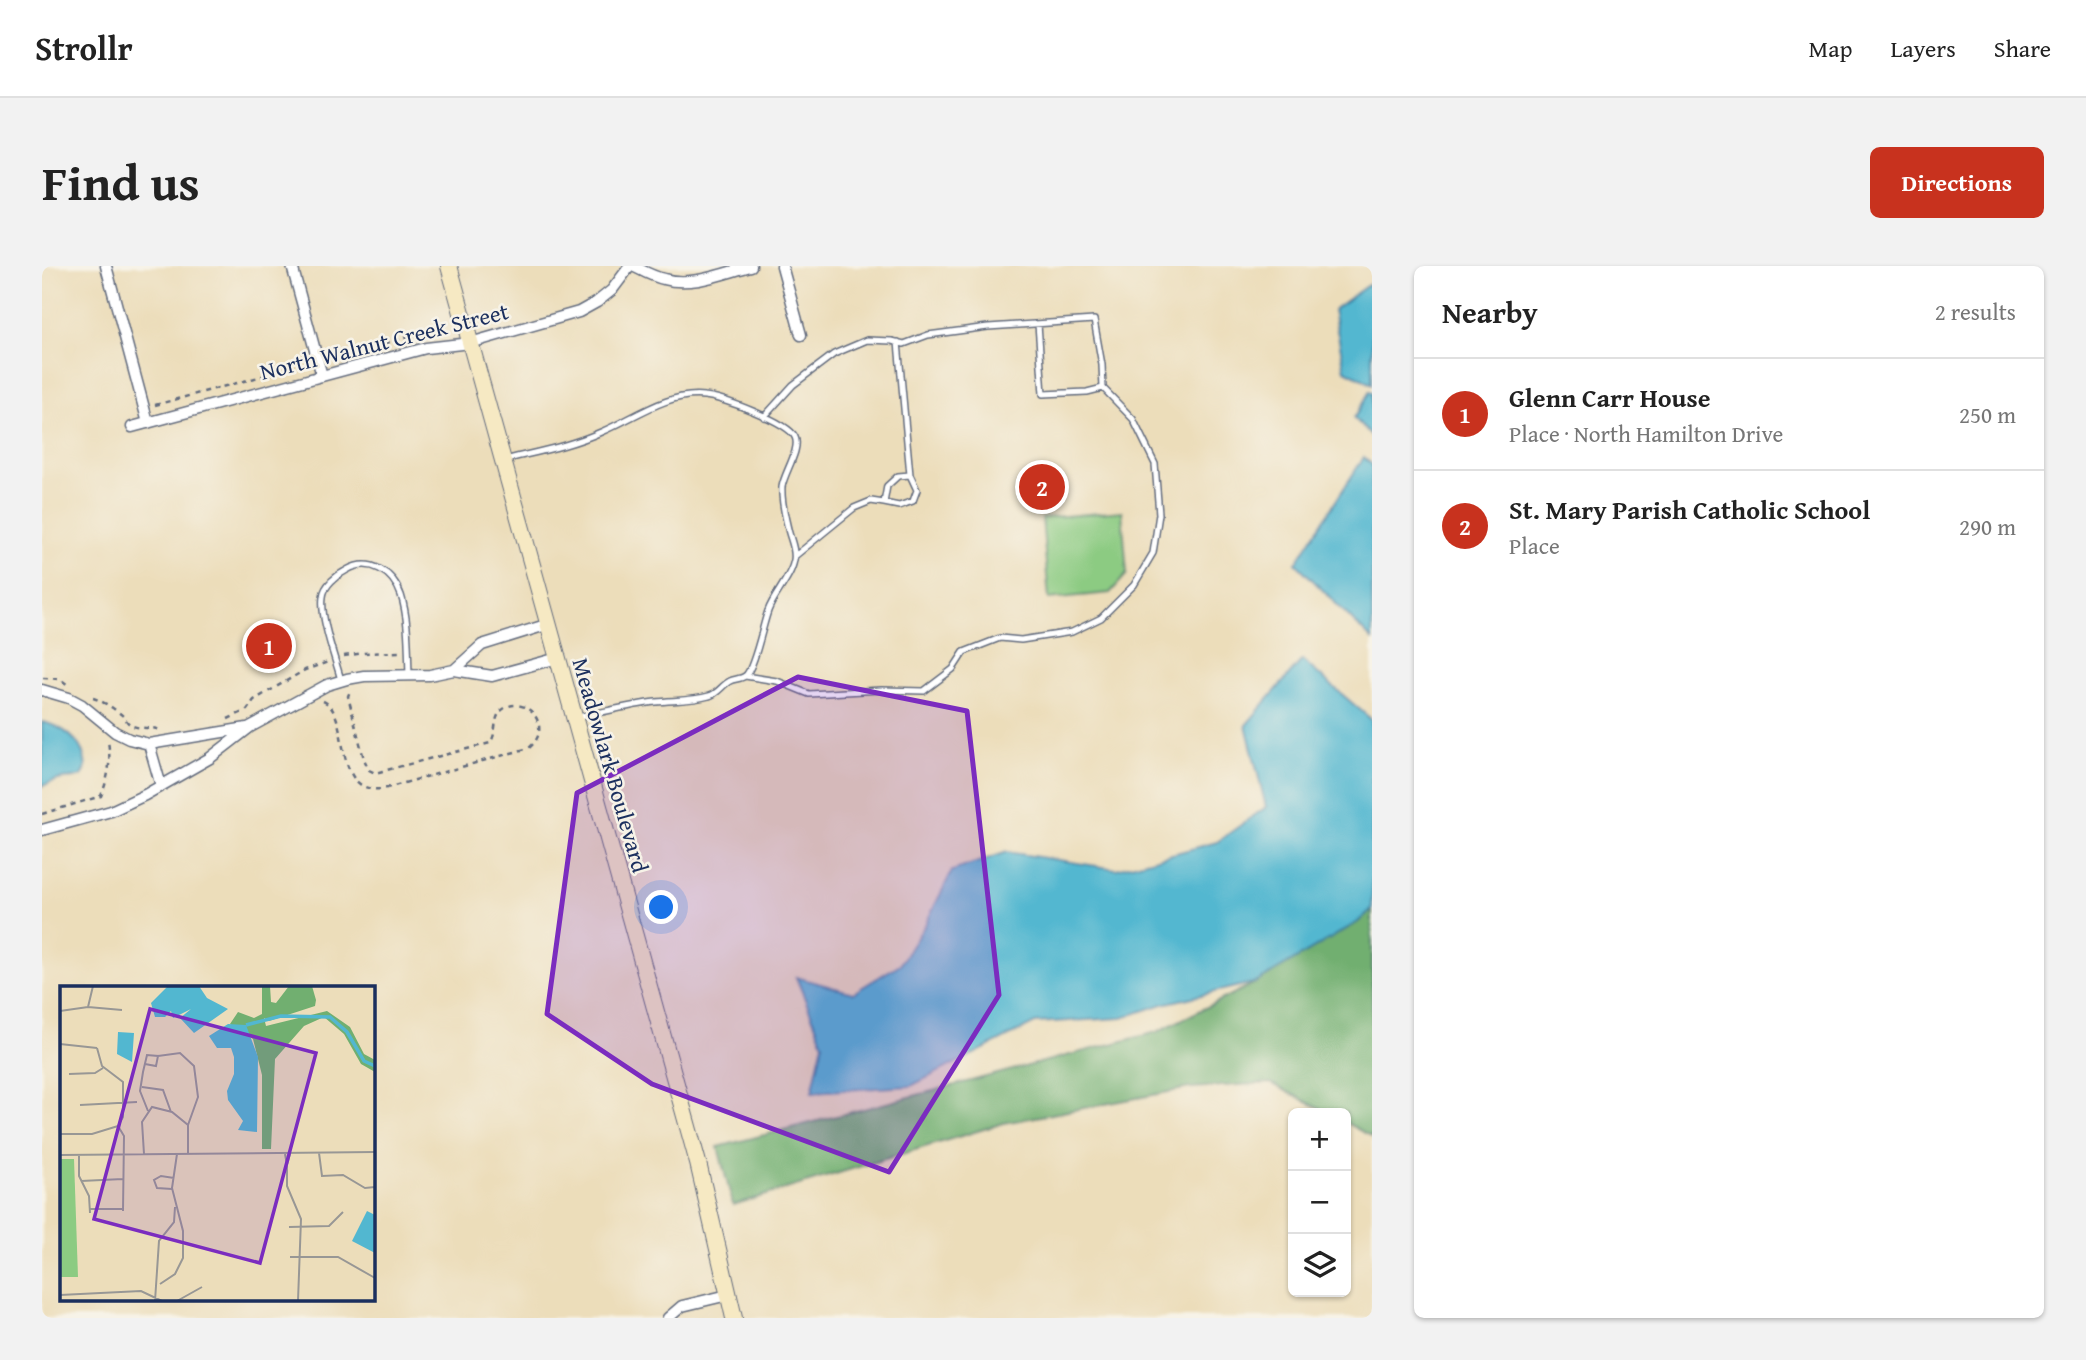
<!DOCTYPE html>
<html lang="en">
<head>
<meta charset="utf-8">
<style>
	:root { --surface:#fff; --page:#f2f2f2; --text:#222; --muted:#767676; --line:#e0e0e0; --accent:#c8321e }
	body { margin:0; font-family:"Gentium Book Plus",serif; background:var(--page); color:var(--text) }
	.controls { position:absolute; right:21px; bottom:21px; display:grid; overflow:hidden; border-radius:10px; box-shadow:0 2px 5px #0004 }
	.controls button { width:63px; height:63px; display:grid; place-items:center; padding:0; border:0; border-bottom:2px solid var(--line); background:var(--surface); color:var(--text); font:35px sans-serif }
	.you { position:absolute; left:620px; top:642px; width:24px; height:24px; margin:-18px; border:5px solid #fff; border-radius:50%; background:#1a73e8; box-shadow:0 0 0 10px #1a73e833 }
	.badge { display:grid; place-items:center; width:46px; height:46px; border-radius:50%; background:var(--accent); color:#fff; font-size:23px; font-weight:700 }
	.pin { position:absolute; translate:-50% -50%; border:4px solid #fff; box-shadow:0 2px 7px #0006 }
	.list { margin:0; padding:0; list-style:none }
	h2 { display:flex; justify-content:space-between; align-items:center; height:91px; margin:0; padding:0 28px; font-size:30px }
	h2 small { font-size:23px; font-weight:400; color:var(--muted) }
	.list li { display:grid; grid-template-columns:46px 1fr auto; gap:21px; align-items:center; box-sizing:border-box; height:112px; padding:0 28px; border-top:2px solid var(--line) }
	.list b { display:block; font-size:26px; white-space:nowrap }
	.list p { margin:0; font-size:23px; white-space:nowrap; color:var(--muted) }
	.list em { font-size:23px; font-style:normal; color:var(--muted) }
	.icon { flex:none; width:38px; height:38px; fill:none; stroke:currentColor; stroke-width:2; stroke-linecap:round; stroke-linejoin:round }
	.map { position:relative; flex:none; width:1330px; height:1052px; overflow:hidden; border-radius:10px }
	header { display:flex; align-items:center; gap:42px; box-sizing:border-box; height:98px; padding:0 35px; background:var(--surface); border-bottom:2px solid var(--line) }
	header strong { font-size:33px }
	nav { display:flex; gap:38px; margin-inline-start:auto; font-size:24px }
	.intro { display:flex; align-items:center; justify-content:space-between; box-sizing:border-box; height:168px; padding:0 42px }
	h1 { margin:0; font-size:49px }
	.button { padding:18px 32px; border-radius:10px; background:var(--accent); color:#fff; font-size:24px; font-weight:700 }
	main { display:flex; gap:42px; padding:0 42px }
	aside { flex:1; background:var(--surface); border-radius:10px; box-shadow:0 2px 5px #0004 }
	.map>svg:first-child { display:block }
	.green { fill:#8ccb82; stroke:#547d70; stroke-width:2 }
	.forest { fill:#71af70; stroke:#466f67; stroke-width:2 }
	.water { fill:#52b7d0; stroke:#367397; stroke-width:2 }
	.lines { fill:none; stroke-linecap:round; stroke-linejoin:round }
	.lane-casing { stroke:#646c7e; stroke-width:8 }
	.street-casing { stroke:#646c7e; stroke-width:13 }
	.secondary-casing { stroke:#646c7e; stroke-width:18 }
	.path { stroke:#646c7e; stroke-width:2.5; stroke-dasharray:5 5; stroke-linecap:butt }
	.lane { stroke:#fff; stroke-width:5 }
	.street { stroke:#fff; stroke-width:10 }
	.secondary { stroke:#f6e9c3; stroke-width:16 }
	.marked { fill:#7b2cbf; fill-opacity:0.2; stroke:#7b2cbf; stroke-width:5; stroke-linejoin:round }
	.labels { text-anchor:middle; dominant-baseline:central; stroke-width:5; stroke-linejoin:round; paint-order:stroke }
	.street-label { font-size:23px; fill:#1b2f5e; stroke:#f7f3e8 }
	.inset-river { fill:none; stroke:#52b7d0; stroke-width:3.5 }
	.inset-road { fill:none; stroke:#989795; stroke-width:2 }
	.view { fill:#7b2cbf; fill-opacity:0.15; stroke:#7b2cbf; stroke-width:3.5 }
	.inset-edge { fill:none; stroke:#1b2f5e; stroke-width:3.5 }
</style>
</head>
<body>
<header>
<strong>Strollr</strong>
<nav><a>Map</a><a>Layers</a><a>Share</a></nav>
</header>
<div class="intro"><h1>Find us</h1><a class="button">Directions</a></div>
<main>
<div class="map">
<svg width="1330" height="1052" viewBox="0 0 1330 1052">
	<rect width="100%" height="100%" fill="#f7f3e8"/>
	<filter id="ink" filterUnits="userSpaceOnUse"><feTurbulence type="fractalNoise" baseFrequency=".0143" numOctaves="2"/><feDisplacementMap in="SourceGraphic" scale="14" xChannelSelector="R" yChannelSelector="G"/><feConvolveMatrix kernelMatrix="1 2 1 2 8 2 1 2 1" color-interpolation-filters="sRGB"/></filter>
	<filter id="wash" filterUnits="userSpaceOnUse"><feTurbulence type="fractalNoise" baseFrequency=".00686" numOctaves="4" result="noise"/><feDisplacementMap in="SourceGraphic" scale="28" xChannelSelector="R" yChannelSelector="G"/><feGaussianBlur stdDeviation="1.57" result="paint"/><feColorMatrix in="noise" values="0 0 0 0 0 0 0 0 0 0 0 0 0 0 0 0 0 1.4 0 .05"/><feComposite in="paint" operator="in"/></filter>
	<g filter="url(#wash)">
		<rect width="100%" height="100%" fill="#ecddba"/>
		<!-- green -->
		<path class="green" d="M1080,245L1085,308L1068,327L1007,333L1000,252Z"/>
		<!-- forest -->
		<path class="forest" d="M1330,643V871L1304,857V847H1286L1229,817L1148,822L962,857L691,939L676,881L1115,766L1215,716L1316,656Z"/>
		<!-- water -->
		<path class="water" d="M1330,16V118L1303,104L1291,44Z
			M1328,125L1330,126V170L1312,152Z
			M1322,191L1330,199V374L1254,297Z
			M1260,394L1330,454V643L1316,656L1215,716L1121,738L1080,752L993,757L869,820L770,826L781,777L754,711L811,727L858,698L883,659L910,605L965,586L1074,603L1175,576L1224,541L1204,459Z
			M0,456C20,460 40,474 43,495C44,501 44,507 39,510C33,513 23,512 16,514C11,515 5,518 0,520Z"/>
	</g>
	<g filter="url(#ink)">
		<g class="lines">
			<defs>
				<path id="lane" d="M722,151L751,119L792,88L825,74L850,75L862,78L886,69L946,61L1052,54L1060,99L1061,122L1045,126L1001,128L996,58
					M462,194C494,186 528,180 559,166C591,153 625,126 662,130C679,131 746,156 753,171C759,183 742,207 740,221C739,235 743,250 746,263C748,273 754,283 752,294C749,312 732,328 726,345C721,358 712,404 703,410C699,413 692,413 688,415C680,419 676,428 667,430C650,435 631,434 614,436C588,439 562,446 536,451
					M842,237L857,240L871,235L875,224L868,209
					M753,290L812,242L829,235L842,237L845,220L856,210L868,209L856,76
					M703,410L735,415L767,428L839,424L882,425L911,403L922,386L958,372L979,374L1030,366L1059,352L1092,319L1111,287L1117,248L1113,198L1091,153L1061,122
					M299,414C293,392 278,352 281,331C282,319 295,309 305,304C328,291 351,306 359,329C367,354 366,384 367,409"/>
				<path id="street" d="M64,0L106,157
					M250,0L280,110
					M591,0C601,5 611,11 622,13C650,21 682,7 709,0
					M740,0L759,69
					M90,161L384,82L428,77L537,46L555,36L570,24L588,0
					M412,404L440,379L507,358
					M0,424L27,432L40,439L73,466L87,473L107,478L205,462
					M107,478L119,520
					M0,564L69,545L103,529L168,492L208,461L285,419L305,413L322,410L388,409L412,404L450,410L516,392
					M626,1052L640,1040L686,1029"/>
				<path id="secondary" d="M407,0L656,897L692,1052"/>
			</defs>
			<!-- lane casing -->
			<use href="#lane" class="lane-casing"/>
			<!-- street casing -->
			<use href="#street" class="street-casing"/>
			<!-- secondary casing -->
			<use href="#secondary" class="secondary-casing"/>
			<!-- path -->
			<path class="path" d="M285,93L393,64
				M113,139L265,98
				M302,390L322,387L358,386
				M1,412L18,413L26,419
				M51,432C61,435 73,443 81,450C85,454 84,456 89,459C98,464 109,460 118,464
				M281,435C311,448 287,529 341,523L487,482C515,459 479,424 458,446C451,455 455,468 448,477L333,507L327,504L322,493L306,430L309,423
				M186,453L205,444L212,434L263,404L286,396
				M0,548L59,530C67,511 69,494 66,475"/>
			<!-- lane -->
			<use href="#lane" class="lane"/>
			<!-- street -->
			<use href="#street" class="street"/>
			<!-- secondary -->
			<use href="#secondary" class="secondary"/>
		</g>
	</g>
	<!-- marked area -->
	<path class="marked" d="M756,411L925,445L957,729L847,906L610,818L505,748L535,527Z"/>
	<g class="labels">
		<!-- street labels -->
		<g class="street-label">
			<text transform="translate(342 75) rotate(-14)">North Walnut Creek Street</text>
			<text transform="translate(569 499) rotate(74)">Meadowlark Boulevard</text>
		</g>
	</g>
	<!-- overview -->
	<g transform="translate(18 720)">
		<rect width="315" height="315" fill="#ecddba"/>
		<path d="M0,173H14L18,291H0Z" fill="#8ccb82"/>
		<path d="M202,0H210L211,16L216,17L229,0H252L256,14L255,20L209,35L204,32L206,40L267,25L290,41L304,68L315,74V86L301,78L284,48L264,31L244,40L215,73L211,163H202V89L193,53L170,38L178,26L194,32L202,28Z" fill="#71af70"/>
		<path d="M108,0H139L147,12L168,23L134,47L120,32L131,23L113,32L111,25L105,31H95L91,17ZM168,38L186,39L198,71L197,146L178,144L183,135L168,114L167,105L174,88V71L171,62H157L149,50ZM58,46L74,47L72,76L57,68ZM307,225L315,229V267L292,255Z" fill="#52b7d0"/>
		<path class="inset-river" d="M186,39L221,30L270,31L287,46L304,75L315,80"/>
		<path class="inset-road" d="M28,21L62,24M28,21L33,0M0,25L28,21M0,58L37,62M37,62L42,80L63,96V131L58,140M98,70L120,67L134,80L138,111L128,139M85,78L96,80L98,70L87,69L83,86L80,105L88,125M9,88L35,87L43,82M82,101L103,104L111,126M20,119L77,116M58,140L64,150L63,225M0,148H32L58,140M259,167L262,190L283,189L305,202L315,201M84,168L82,136L92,121L112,126L128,139V168M225,168L227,179L230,168M0,169L315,166M19,169V190L29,210L30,227M227,179V200L241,233L238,315M21,195L63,193M112,203L97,202L94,194L101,190L114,192M30,223H63M229,241L269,240L283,226M230,271H278L315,292M100,298L115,288L123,272V245L112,202L117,168M0,309L81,305L102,315M95,315L99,255L114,236L115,221M117,315L142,301"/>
		<path class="view" d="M90,23L256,67L200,277L34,233Z"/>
		<rect width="315" height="315" class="inset-edge"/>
	</g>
</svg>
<div class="controls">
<button>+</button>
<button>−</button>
<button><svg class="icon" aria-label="layers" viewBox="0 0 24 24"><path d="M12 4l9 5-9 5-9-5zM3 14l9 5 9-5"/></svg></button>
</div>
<div class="you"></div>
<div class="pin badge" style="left:227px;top:380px">1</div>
<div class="pin badge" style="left:1000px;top:221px">2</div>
</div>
<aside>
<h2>Nearby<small>2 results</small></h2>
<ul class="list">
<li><span class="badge">1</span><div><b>Glenn Carr House</b><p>Place · North Hamilton Drive</p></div><em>250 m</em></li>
<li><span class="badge">2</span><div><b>St. Mary Parish Catholic School</b><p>Place</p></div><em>290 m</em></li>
</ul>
</aside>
</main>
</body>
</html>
